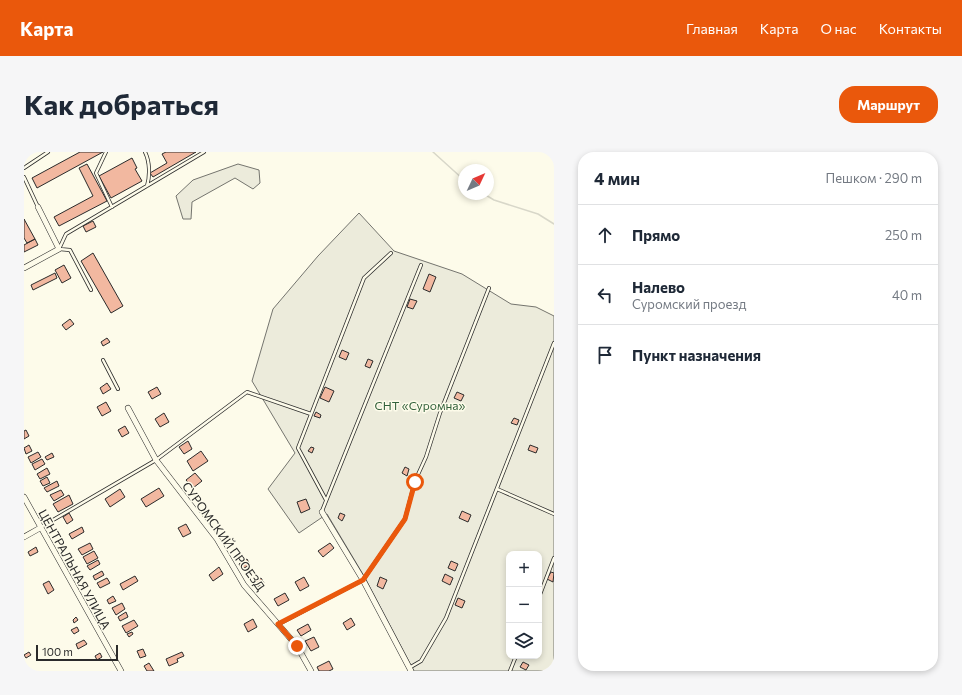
<!DOCTYPE html>
<html lang="ru">
<head>
<meta charset="utf-8">
<style>
	:root { --surface:#fff; --page:#f6f6f7; --text:#1f2937; --muted:#747a83; --line:#e0e1e3; --accent:#ea580c }
	body { margin:0; font-family:Commissioner,sans-serif; background:var(--page); color:var(--text) }
	.controls { position:absolute; right:12px; bottom:12px; display:grid; overflow:hidden; border-radius:8px; box-shadow:0 2px 6px #0003 }
	.controls button { width:36px; height:36px; display:grid; place-items:center; padding:0; border:0; border-bottom:1px solid var(--line); background:var(--surface); color:var(--text); font:20px sans-serif }
	.compass { position:absolute; left:434px; top:12px; width:36px; height:36px; border-radius:50%; background:var(--surface); box-shadow:0 2px 6px #0003; rotate:46deg }
	.scale { position:absolute; left:12px; bottom:10px; width:82px; box-sizing:border-box; padding-left:4px; border:2px solid #2b2b2b; border-top:0; font-size:11px; line-height:14px; white-space:nowrap; color:#2b2b2b; -webkit-text-stroke:3px #fdfbea; paint-order:stroke }
	.stop { position:absolute; width:12px; height:12px; margin:-9px; border:3px solid #ea580c; border-radius:50%; background:#fff }
	.stop.end { background:#ea580c; border-color:#fff; box-shadow:0 1px 4px #0008 }
	.list { margin:0; padding:0; list-style:none }
	h2 { display:flex; justify-content:space-between; align-items:center; height:52px; margin:0; padding:0 16px; font-size:17px }
	h2 small { font-size:13px; font-weight:400; color:var(--muted) }
	.list li { display:grid; grid-template-columns:26px 1fr auto; gap:12px; align-items:center; box-sizing:border-box; height:60px; padding:0 16px; border-top:1px solid var(--line) }
	.list b { display:block; font-size:15px; white-space:nowrap }
	.list p { margin:0; font-size:13px; white-space:nowrap; color:var(--muted) }
	.list em { font-size:13px; font-style:normal; color:var(--muted) }
	.icon { flex:none; width:22px; height:22px; fill:none; stroke:currentColor; stroke-width:2; stroke-linecap:round; stroke-linejoin:round }
	.map { position:relative; flex:none; width:530px; height:519px; overflow:hidden; border-radius:16px }
	header { display:flex; align-items:center; gap:24px; box-sizing:border-box; height:56px; padding:0 20px; background:var(--accent); color:#fff }
	header strong { font-size:19px }
	nav { display:flex; gap:22px; margin-inline-start:auto; font-size:14px }
	.intro { display:flex; align-items:center; justify-content:space-between; box-sizing:border-box; height:96px; padding:0 24px }
	h1 { margin:0; font-size:28px }
	.button { padding:10px 18px; border-radius:16px; background:var(--accent); color:#fff; font-size:14px; font-weight:700 }
	main { display:flex; gap:24px; padding:0 24px }
	aside { flex:1; background:var(--surface); border-radius:16px; box-shadow:0 2px 6px #0003 }
	.map>svg:first-child { display:block }
	.green { fill:#ecebdb; stroke:#74746e; fill-rule:evenodd }
	.lines { fill:none; stroke-linecap:round; stroke-linejoin:round }
	.stream { stroke:#d8d7c9; stroke-width:1.5 }
	.building { fill:#f2b8a0; stroke:#2b2b2b }
	.lane-casing { stroke:#2b2b2b; stroke-width:4 }
	.street-casing { stroke:#2b2b2b; stroke-width:6 }
	.lane { stroke:#fdfbea; stroke-width:2.5 }
	.street { stroke:#fdfbea; stroke-width:5 }
	.route { stroke:#ea580c; stroke-width:5 }
	.labels { text-anchor:middle; dominant-baseline:central; stroke-width:3; stroke-linejoin:round; paint-order:stroke }
	.park-label { font-size:12px; fill:#34623c; stroke:#fdfbea }
	.street-label { font-size:12px; fill:#2b2b2b; stroke:#fdfbea }
</style>
</head>
<body>
<header>
<strong>Карта</strong>
<nav><a>Главная</a><a>Карта</a><a>О нас</a><a>Контакты</a></nav>
</header>
<div class="intro"><h1>Как добраться</h1><a class="button">Маршрут</a></div>
<main>
<div class="map">
<svg width="530" height="519" viewBox="0 0 530 519">
	<rect width="100%" height="100%" fill="#fdfbea"/>
	<!-- green -->
	<path class="green" d="M214,12L235,18L236,31L229,37L211,26L168,50L167,67H159L152,44L169,28Z
		M335,61L370,99L438,122L487,152L512,155L530,164V519H390L340,424L303,362L275,381L244,337L271,301L228,229L249,157L294,104ZM485,402H515V504H485Z"/>
	<g class="lines">
		<!-- stream -->
		<path class="stream" d="M409,0L440,28
			M460,42L470,48L514,62L530,72"/>
	</g>
	<!-- building -->
	<path class="building" d="M56,0H79L13,36L8,26Z
		M142,0H172L129,25L126,21L143,11L138,2Z
		M108,6L113,16L111,17L118,29L87,46L75,24Z
		M63,12L83,49L35,74L30,65L69,44L55,16Z
		M0,67L11,87L3,91L0,86Z
		M69,69L72,75L62,80L59,74Z
		M11,87L14,93L0,100V93Z
		M69,101L99,154L87,161L57,109Z
		M40,113L47,126L38,131L31,118Z
		M31,121L33,126L9,138L7,133Z
		M405,122L412,125L406,140L399,137Z
		M386,147L393,149L389,157L383,155Z
		M46,167L50,172L42,178L38,173Z
		M83,186L86,190L79,194L77,190Z
		M318,198L325,201L322,208L315,205Z
		M344,207L349,209L346,216L341,214Z
		M83,231L87,237L79,242L76,236Z
		M133,235L137,242L128,247L124,240Z
		M301,235L310,239L305,250L296,246Z
		M433,240L440,243L437,249L430,246Z
		M82,250L87,259L78,264L73,255Z
		M292,260L297,263L296,266L290,264Z
		M140,261L145,270L136,275L131,267Z
		M490,266L495,268L493,273L487,271Z
		M101,274L105,281L98,285L94,278Z
		M2,278L5,284L0,287V279Z
		M164,289L168,297L160,302L155,295Z
		M5,293L8,299L2,302L0,296Z
		M506,293L514,296L512,301L504,298Z
		M287,295L290,296L288,301L284,299Z
		M177,299L184,309L169,319L163,309Z
		M14,300L17,305L7,311L4,305Z
		M28,301L30,305L23,308L21,305Z
		M18,307L21,312L11,318L8,312Z
		M381,315L385,317L383,324L378,321Z
		M23,316L26,322L16,327L13,322Z
		M171,321L178,329L169,336L162,328Z
		M23,325L26,331L19,334L16,329Z
		M33,329L35,334L23,340L20,336Z
		M135,336L140,344L122,355L117,347Z
		M96,337L101,345L86,355L81,347Z
		M37,338L40,343L30,349L26,343Z
		M45,343L49,352L34,360L29,352Z
		M282,347L286,357L277,361L273,350Z
		M438,359L447,363L444,370L435,366Z
		M45,361L49,368L43,372L39,365Z
		M316,361L321,363L318,369L314,366Z
		M162,372L167,381L159,385L154,376Z
		M58,375L60,380L48,387L45,382Z
		M66,391L69,397L58,403L54,397Z
		M306,391L310,396L299,405L294,399Z
		M12,395L14,400L6,404L4,400Z
		M70,399L74,406L63,412L59,405Z
		M223,407L226,413L218,417L215,412Z
		M74,408L76,412L66,418L63,414Z
		M427,409L434,412L431,419L424,416Z
		M195,415L199,422L189,429L185,423Z
		M78,419L80,423L71,428L69,424Z
		M527,420L530,421L529,430L523,427Z
		M421,422L429,426L426,433L418,429Z
		M111,424L114,429L99,438L96,432Z
		M280,425L285,434L276,439L271,430Z
		M356,425L363,428L359,437L353,434Z
		M83,426L86,431L76,436L73,431Z
		M237,426L240,431L233,435L230,430Z
		M25,429L30,438L24,442L19,432Z
		M261,441L265,448L254,454L250,447Z
		M89,444L92,449L85,452L83,448Z
		M434,446L441,449L438,456L431,453Z
		M98,451L101,457L92,463L88,456Z
		M102,460L104,465L96,469L94,465Z
		M52,465L54,468L50,471L49,468Z
		M327,466L331,473L323,478L319,471Z
		M229,467L233,475L224,480L220,472Z
		M110,468L114,474L102,481L98,474Z
		M284,472L287,478L277,484L273,478Z
		M53,475L55,479L50,482L47,478Z
		M108,480L109,482L105,485L103,482Z
		M290,485L295,495L287,499L281,489Z
		M60,488L63,492L54,497L52,492Z
		M119,497L122,504L116,506L113,499Z
		M5,500L7,503L2,506L0,503Z
		M158,500L160,504L153,507L154,510L145,514L142,507Z
		M76,501L78,505L73,508L71,504Z
		M305,509L309,517L305,519H295L293,515Z
		M499,510L505,513L502,518L496,515Z
		M125,511L130,519H123L120,514Z"/>
	<g class="lines">
		<defs>
			<path id="lane" d="M82,0L72,21L88,55
				M121,0C126,10 126,24 123,34
				M0,16L24,0
				M0,25L14,55
				M67,138L46,98L35,97L42,82L180,0
				M79,208L94,237
				M473,337L530,362
				M302,348L274,296L340,126L367,101
				M298,359L397,113
				M17,375L132,308L223,240L287,262
				M515,445L530,406
				M255,472L339,428L381,367L391,329L402,305L416,261L465,136
				M385,516L397,509L422,466L530,191
				M486,519L492,504"/>
			<path id="street" d="M0,116L35,97L14,55
				M104,256L132,308L193,387L220,433L273,494L287,519
				M0,345L97,519
				M298,360L339,428L387,519
				M0,385L16,376"/>
		</defs>
		<!-- lane casing -->
		<use href="#lane" class="lane-casing"/>
		<!-- street casing -->
		<use href="#street" class="street-casing"/>
		<!-- lane -->
		<use href="#lane" class="lane"/>
		<!-- street -->
		<use href="#street" class="street"/>
	</g>
	<g class="lines">
		<!-- route -->
		<path class="route" d="M273,494L254,472L339,428L381,367L391,330"/>
	</g>
	<g class="labels">
		<!-- park labels -->
		<g class="park-label">
			<text x="396" y="253">СНТ «Суромна»</text>
		</g>
		<!-- street labels -->
		<g class="street-label">
			<text transform="translate(200 384) rotate(54)">СУРОМСКИЙ ПРОЕЗД</text>
			<text transform="translate(51 417) rotate(61)">ЦЕНТРАЛЬНАЯ УЛИЦА</text>
		</g>
	</g>
</svg>
<div class="controls">
<button>+</button>
<button>−</button>
<button><svg class="icon" aria-label="layers" viewBox="0 0 24 24"><path d="M12 4l9 5-9 5-9-5zM3 14l9 5 9-5"/></svg></button>
</div>
<svg class="compass" viewBox="-18 -18 36 36"><path d="M0-13l5 13h-10z" fill="#e53935"/><path d="M0 13l5-13h-10z" fill="#747a83"/></svg>
<div class="scale">100 m</div>
<div class="stop" style="left:391px;top:330px"></div>
<div class="stop end" style="left:273px;top:494px"></div>
</div>
<aside>
<h2>4 мин<small>Пешком · 290 m</small></h2>
<ul class="list">
<li><svg class="icon" aria-label="ahead" viewBox="0 0 24 24"><path d="M12 20V5M6 11l6-6 6 6"/></svg><div><b>Прямо</b></div><em>250 m</em></li>
<li><svg class="icon" aria-label="left" viewBox="0 0 24 24"><path d="M17 20v-9H6M10 6l-5 5 5 5"/></svg><div><b>Налево</b><p>Суромский проезд</p></div><em>40 m</em></li>
<li><svg class="icon" aria-label="arrive" viewBox="0 0 24 24"><path d="M6 21V4h12l-3 4 3 4H6"/></svg><div><b>Пункт назначения</b></div></li>
</ul>
</aside>
</main>
</body>
</html>
